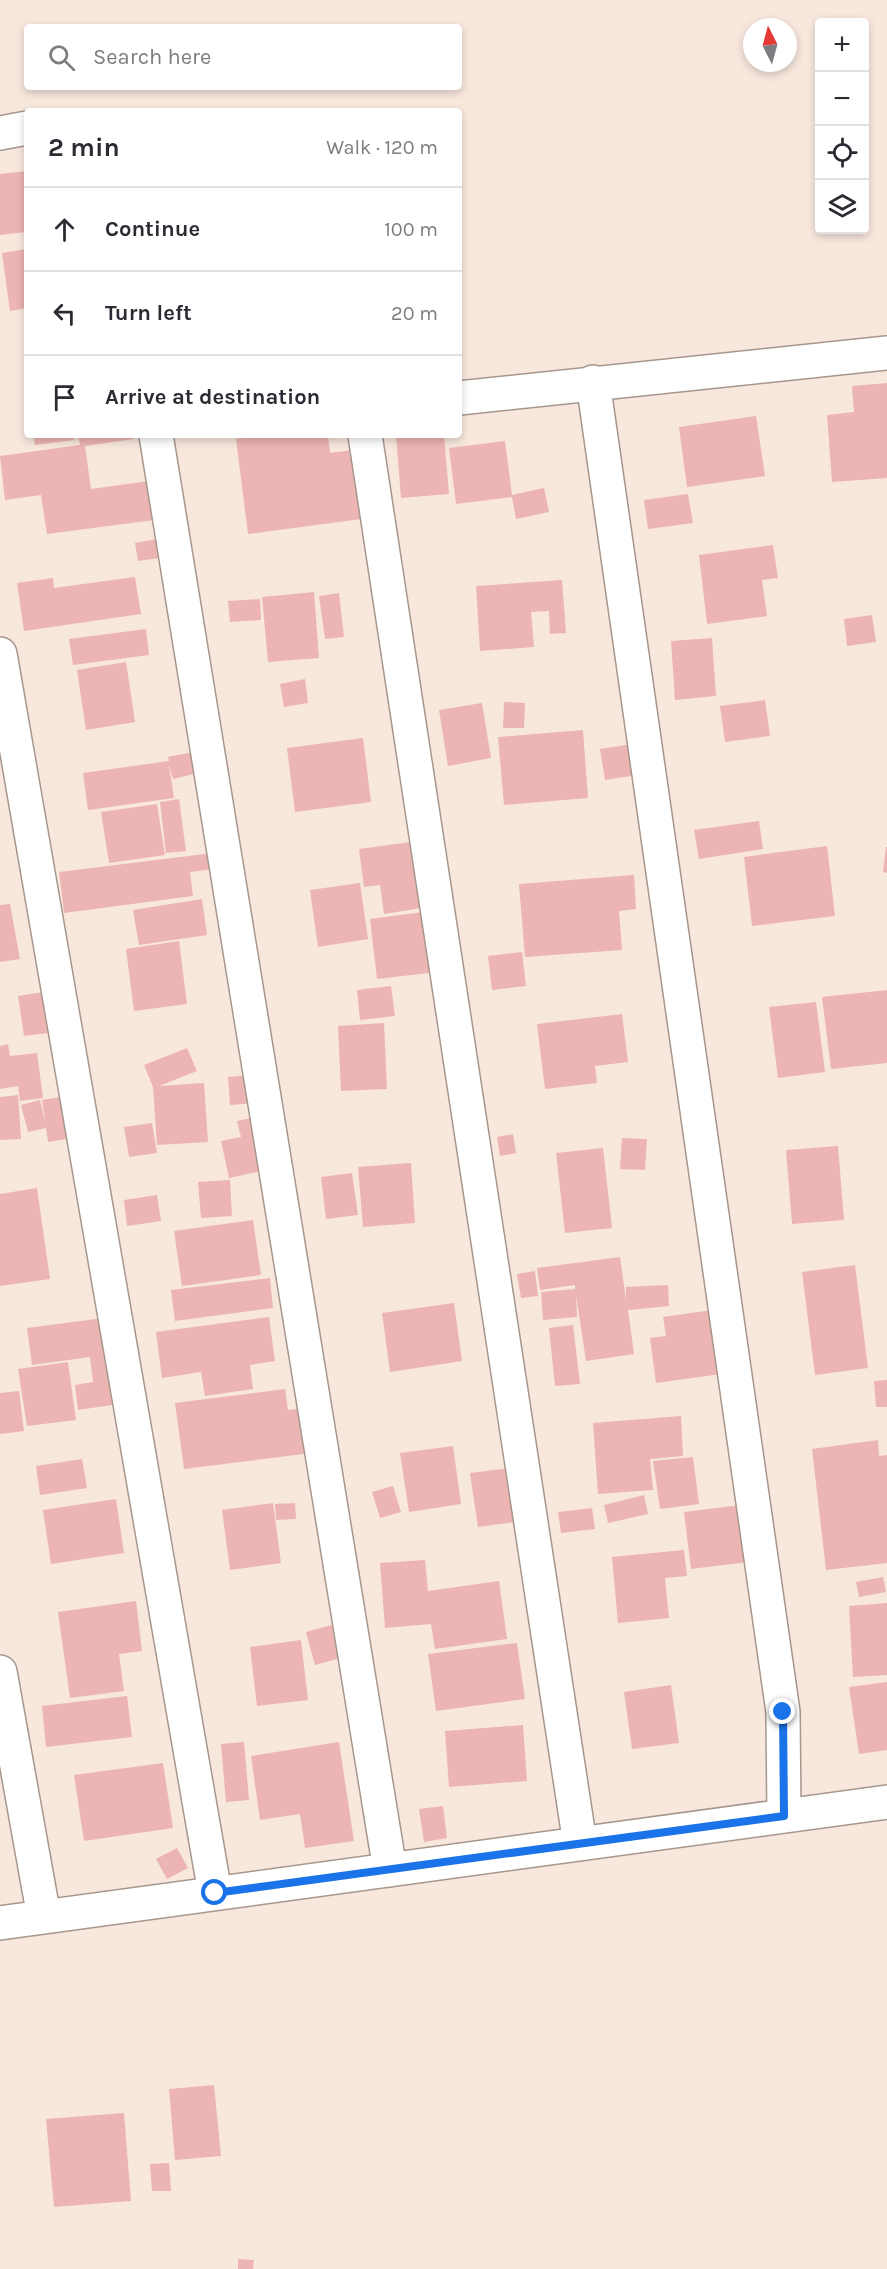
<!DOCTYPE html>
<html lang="en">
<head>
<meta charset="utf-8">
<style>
	:root { --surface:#fff; --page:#f2f2f3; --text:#2b2b33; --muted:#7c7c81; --line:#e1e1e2 }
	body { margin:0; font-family:Karla,sans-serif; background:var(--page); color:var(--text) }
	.controls { position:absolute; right:18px; top:18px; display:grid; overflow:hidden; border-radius:6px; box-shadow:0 3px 9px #0003 }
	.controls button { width:54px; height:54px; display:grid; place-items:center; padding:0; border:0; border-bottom:2px solid var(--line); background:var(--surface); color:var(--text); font:30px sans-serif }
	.compass { position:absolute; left:743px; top:18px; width:54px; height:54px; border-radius:50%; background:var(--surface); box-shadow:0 3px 9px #0003; rotate:354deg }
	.stop { position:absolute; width:18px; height:18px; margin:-14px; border:4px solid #1a73e8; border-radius:50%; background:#fff }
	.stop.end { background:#1a73e8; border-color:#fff; box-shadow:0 2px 6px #0008 }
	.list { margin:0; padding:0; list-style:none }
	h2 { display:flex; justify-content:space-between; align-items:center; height:78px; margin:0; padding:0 24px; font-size:26px }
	h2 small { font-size:20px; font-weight:400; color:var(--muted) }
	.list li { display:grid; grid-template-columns:39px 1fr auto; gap:18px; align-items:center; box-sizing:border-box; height:84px; padding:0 24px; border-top:2px solid var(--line) }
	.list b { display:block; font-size:22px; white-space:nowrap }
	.list em { font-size:20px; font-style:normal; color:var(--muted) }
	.icon { flex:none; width:33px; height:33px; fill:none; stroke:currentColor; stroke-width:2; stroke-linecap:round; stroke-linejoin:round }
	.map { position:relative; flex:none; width:887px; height:2269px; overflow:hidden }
	.search { position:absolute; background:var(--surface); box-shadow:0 3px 9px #0003; left:24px; top:24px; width:438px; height:66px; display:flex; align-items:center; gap:15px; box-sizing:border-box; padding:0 21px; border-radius:6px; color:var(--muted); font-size:22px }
	.panel { position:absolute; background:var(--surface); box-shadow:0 3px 9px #0003; left:24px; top:108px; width:438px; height:330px; border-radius:6px }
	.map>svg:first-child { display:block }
	.building { fill:#ecb4b3 }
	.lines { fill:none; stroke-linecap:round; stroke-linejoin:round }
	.street-casing { stroke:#a6978d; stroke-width:36 }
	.street { stroke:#fff; stroke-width:33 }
	.route { stroke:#1a73e8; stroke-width:8 }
</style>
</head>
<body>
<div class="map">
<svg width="887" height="2269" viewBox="0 0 887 2269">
	<rect width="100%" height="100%" fill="#f8e7dd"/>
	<!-- building -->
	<path class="building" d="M27,171V232L0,235V174Z
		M27,249V308L10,311L2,253Z
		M887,383V478L832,482L827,415L854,412L852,386Z
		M756,416L765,476L687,487L679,427Z
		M33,435H73L74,440L35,445Z
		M78,435H134V439L85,446L91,489L149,481L154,520L47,534L41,495L5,500L0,456L80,445Z
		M267,435H328L330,453L375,447L384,516L248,534L236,439Z
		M396,435H444L449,494L401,498Z
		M505,441L512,495L544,488L549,512L516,519L512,497L456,504L449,448Z
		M688,494L693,523L648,529L644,500Z
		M156,539L159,558L138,561L135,543Z
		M773,545L778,578L762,580L767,616L707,624L699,555Z
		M135,577L141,614L24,631L17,583L53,578L54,588Z
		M562,580L566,633L550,634L549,611L531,612L534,647L480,651L476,586Z
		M314,592L319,658L268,662L262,597Z
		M339,593L344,637L325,639L319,596Z
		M260,599L261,620L230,622L228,601Z
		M872,615L876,642L847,646L844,619Z
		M146,629L149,655L73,665L69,639Z
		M712,638L716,696L675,700L671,641Z
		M126,662L135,722L86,730L77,670Z
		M305,679L308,703L284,707L280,684Z
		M765,700L770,736L725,742L720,706Z
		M504,702L525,703L524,728H503Z
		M482,703L491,758L448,766L439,710Z
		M583,730L588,798L504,805L498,737Z
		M363,738L371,802L295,812L287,748Z
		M639,743L644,774L605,780L600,749Z
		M193,752L198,773L173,779L169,765L174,798L88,810L83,773L169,761L168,757Z
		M179,799L186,851L166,853L160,802Z
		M157,804L165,855L109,863L101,812Z
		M759,821L763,849L699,859L694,830Z
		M425,840L434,906L384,914L380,885L364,887L359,849Z
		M827,846L835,916L752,926L744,857Z
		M886,847H887V873L883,872Z
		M213,853L214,869L190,872L193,896L64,913L59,872Z
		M634,875L636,909L619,911L622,950L525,957L519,884Z
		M360,883L368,939L318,947L310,890Z
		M202,899L207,935L139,945L133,910Z
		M10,904L20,959L0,962V905Z
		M438,910L446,971L377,979L370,919Z
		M179,941L187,1004L134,1011L126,949Z
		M522,952L526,986L492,990L488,956Z
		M391,986L395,1016L360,1020L357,990Z
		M887,990V1063L831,1069L822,997Z
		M50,991L56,1032L24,1036L18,996Z
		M816,1002L825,1072L778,1078L769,1007Z
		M622,1014L628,1062L595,1066L597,1083L545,1089L537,1024Z
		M384,1023L387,1089L341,1091L338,1026Z
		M8,1044L10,1056L37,1053L43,1098L20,1101L18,1086L0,1089V1046Z
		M187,1048L197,1071L159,1086L204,1083L208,1142L157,1145L153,1087L144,1065Z
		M254,1075L256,1103L230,1105L228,1077Z
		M18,1095L21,1139L0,1140V1097Z
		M72,1095L78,1137L48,1142L46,1128L28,1132L21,1105L40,1100L46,1125L42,1100Z
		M261,1116L272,1169L229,1178L221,1141L241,1137L237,1121Z
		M152,1123L157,1153L129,1157L124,1127Z
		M513,1134L516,1153L500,1156L497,1137Z
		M622,1138L647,1139L645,1170L620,1169Z
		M838,1146L844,1220L792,1224L786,1150Z
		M603,1148L612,1228L565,1233L556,1153Z
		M411,1163L415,1223L363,1227L358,1167Z
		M352,1173L358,1215L326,1219L321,1177Z
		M230,1180L232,1216L201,1218L198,1182Z
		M37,1188L50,1279L0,1286V1194Z
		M157,1195L161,1221L127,1226L124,1200Z
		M253,1220L261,1275L182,1286L174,1231Z
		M620,1257L626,1300V1287L668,1285L669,1306L628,1310L634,1354L586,1361L576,1295L577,1317L543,1320L541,1292L575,1289V1285L540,1290L537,1268Z
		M855,1265L868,1368L815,1375L802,1272Z
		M535,1271L538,1296L521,1298L517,1274Z
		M270,1278L273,1308L175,1321L171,1290Z
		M454,1303L462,1361L390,1372L382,1313Z
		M712,1310L721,1374L656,1383L650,1338L666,1336L663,1317Z
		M119,1316L128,1381L109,1383L112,1405L78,1410L75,1385L93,1382L90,1357L32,1365L27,1328Z
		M269,1317L275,1361L250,1365L253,1389L205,1396L201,1372L162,1378L156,1332Z
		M573,1325L580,1384L555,1386L549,1328Z
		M68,1362L76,1420L27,1426L18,1369Z
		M887,1380V1407H876L874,1381Z
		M285,1389L288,1410L306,1408L311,1453L184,1469L175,1403Z
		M19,1391L24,1431L0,1434V1393Z
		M681,1416L683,1456L650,1459L653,1490L598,1494L593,1423Z
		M878,1440L879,1456L887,1455V1563L826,1570L812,1449Z
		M453,1446L461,1504L409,1512L400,1453Z
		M693,1457L699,1504L660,1509L653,1461Z
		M82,1459L87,1488L40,1495L36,1466Z
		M525,1466L532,1520L478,1527L470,1473Z
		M393,1486L401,1512L380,1518L372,1492Z
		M644,1495L648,1514L608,1523L604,1505Z
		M116,1499L124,1553L51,1564L43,1510Z
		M273,1503L281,1563L230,1570L222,1510Z
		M295,1503L296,1519L276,1520L275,1504Z
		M741,1505L748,1562L691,1569L684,1512Z
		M592,1508L595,1529L561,1533L558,1512Z
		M684,1550L687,1576L665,1578L669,1618L618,1623L612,1557Z
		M425,1560L428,1591L499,1581L507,1639L435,1649L431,1624L385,1628L380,1563Z
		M883,1577L886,1592L859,1597L856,1582Z
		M136,1601L142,1651L119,1654L124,1691L70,1698L58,1612Z
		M887,1603V1675L853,1677L849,1606Z
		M339,1623L348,1656L315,1665L306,1632Z
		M301,1640L308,1700L257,1706L250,1647Z
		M517,1643L525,1699L436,1711L428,1654Z
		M887,1682V1750L859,1754L849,1687Z
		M671,1685L679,1743L632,1749L624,1692Z
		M127,1696L132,1737L46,1747L42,1706Z
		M523,1725L527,1781L449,1787L445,1731Z
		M244,1742L249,1800L226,1802L221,1744Z
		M339,1742L354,1841L305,1848L300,1814L260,1820L251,1756Z
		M163,1763L173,1828L84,1841L74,1775Z
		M443,1806L447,1838L424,1842L419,1809Z
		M177,1848L188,1868L167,1879L156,1859Z
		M214,2085L221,2156L175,2160L169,2089Z
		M124,2113L131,2201L54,2207L46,2119Z
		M169,2163L171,2191H152L150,2164Z
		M238,2259L254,2260L253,2269H238Z"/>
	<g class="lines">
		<defs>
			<path id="street" d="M0,133L27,128
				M593,382L783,1712L784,1816
				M459,398L887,353
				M156,435L390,1870
				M365,435L580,1844
				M0,654L215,1893
				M0,1672L44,1917
				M0,1923L887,1802"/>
		</defs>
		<!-- street casing -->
		<use href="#street" class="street-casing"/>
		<!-- street -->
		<use href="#street" class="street"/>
	</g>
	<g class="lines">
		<!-- route -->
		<path class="route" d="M215,1893L784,1816L783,1712"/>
	</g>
</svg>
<div class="controls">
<button>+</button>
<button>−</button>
<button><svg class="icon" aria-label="locate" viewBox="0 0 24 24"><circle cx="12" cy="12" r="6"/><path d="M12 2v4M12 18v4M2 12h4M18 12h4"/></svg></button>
<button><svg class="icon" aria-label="layers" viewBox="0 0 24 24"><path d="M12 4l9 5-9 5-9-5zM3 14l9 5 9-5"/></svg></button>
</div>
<svg class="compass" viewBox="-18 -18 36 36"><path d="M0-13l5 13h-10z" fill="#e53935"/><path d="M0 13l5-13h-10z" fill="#7c7c81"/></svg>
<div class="stop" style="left:215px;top:1893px"></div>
<div class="stop end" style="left:783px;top:1712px"></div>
<div class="search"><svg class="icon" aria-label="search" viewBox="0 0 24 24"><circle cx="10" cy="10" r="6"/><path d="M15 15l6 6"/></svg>Search here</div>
<section class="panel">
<h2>2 min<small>Walk · 120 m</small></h2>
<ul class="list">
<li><svg class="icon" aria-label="ahead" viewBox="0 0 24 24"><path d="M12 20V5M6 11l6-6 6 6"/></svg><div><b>Continue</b></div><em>100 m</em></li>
<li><svg class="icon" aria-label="left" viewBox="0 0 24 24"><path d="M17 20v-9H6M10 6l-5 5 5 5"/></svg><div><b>Turn left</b></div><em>20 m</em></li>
<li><svg class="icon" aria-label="arrive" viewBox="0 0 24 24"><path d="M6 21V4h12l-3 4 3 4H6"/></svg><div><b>Arrive at destination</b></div></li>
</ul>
</section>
</div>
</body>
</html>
